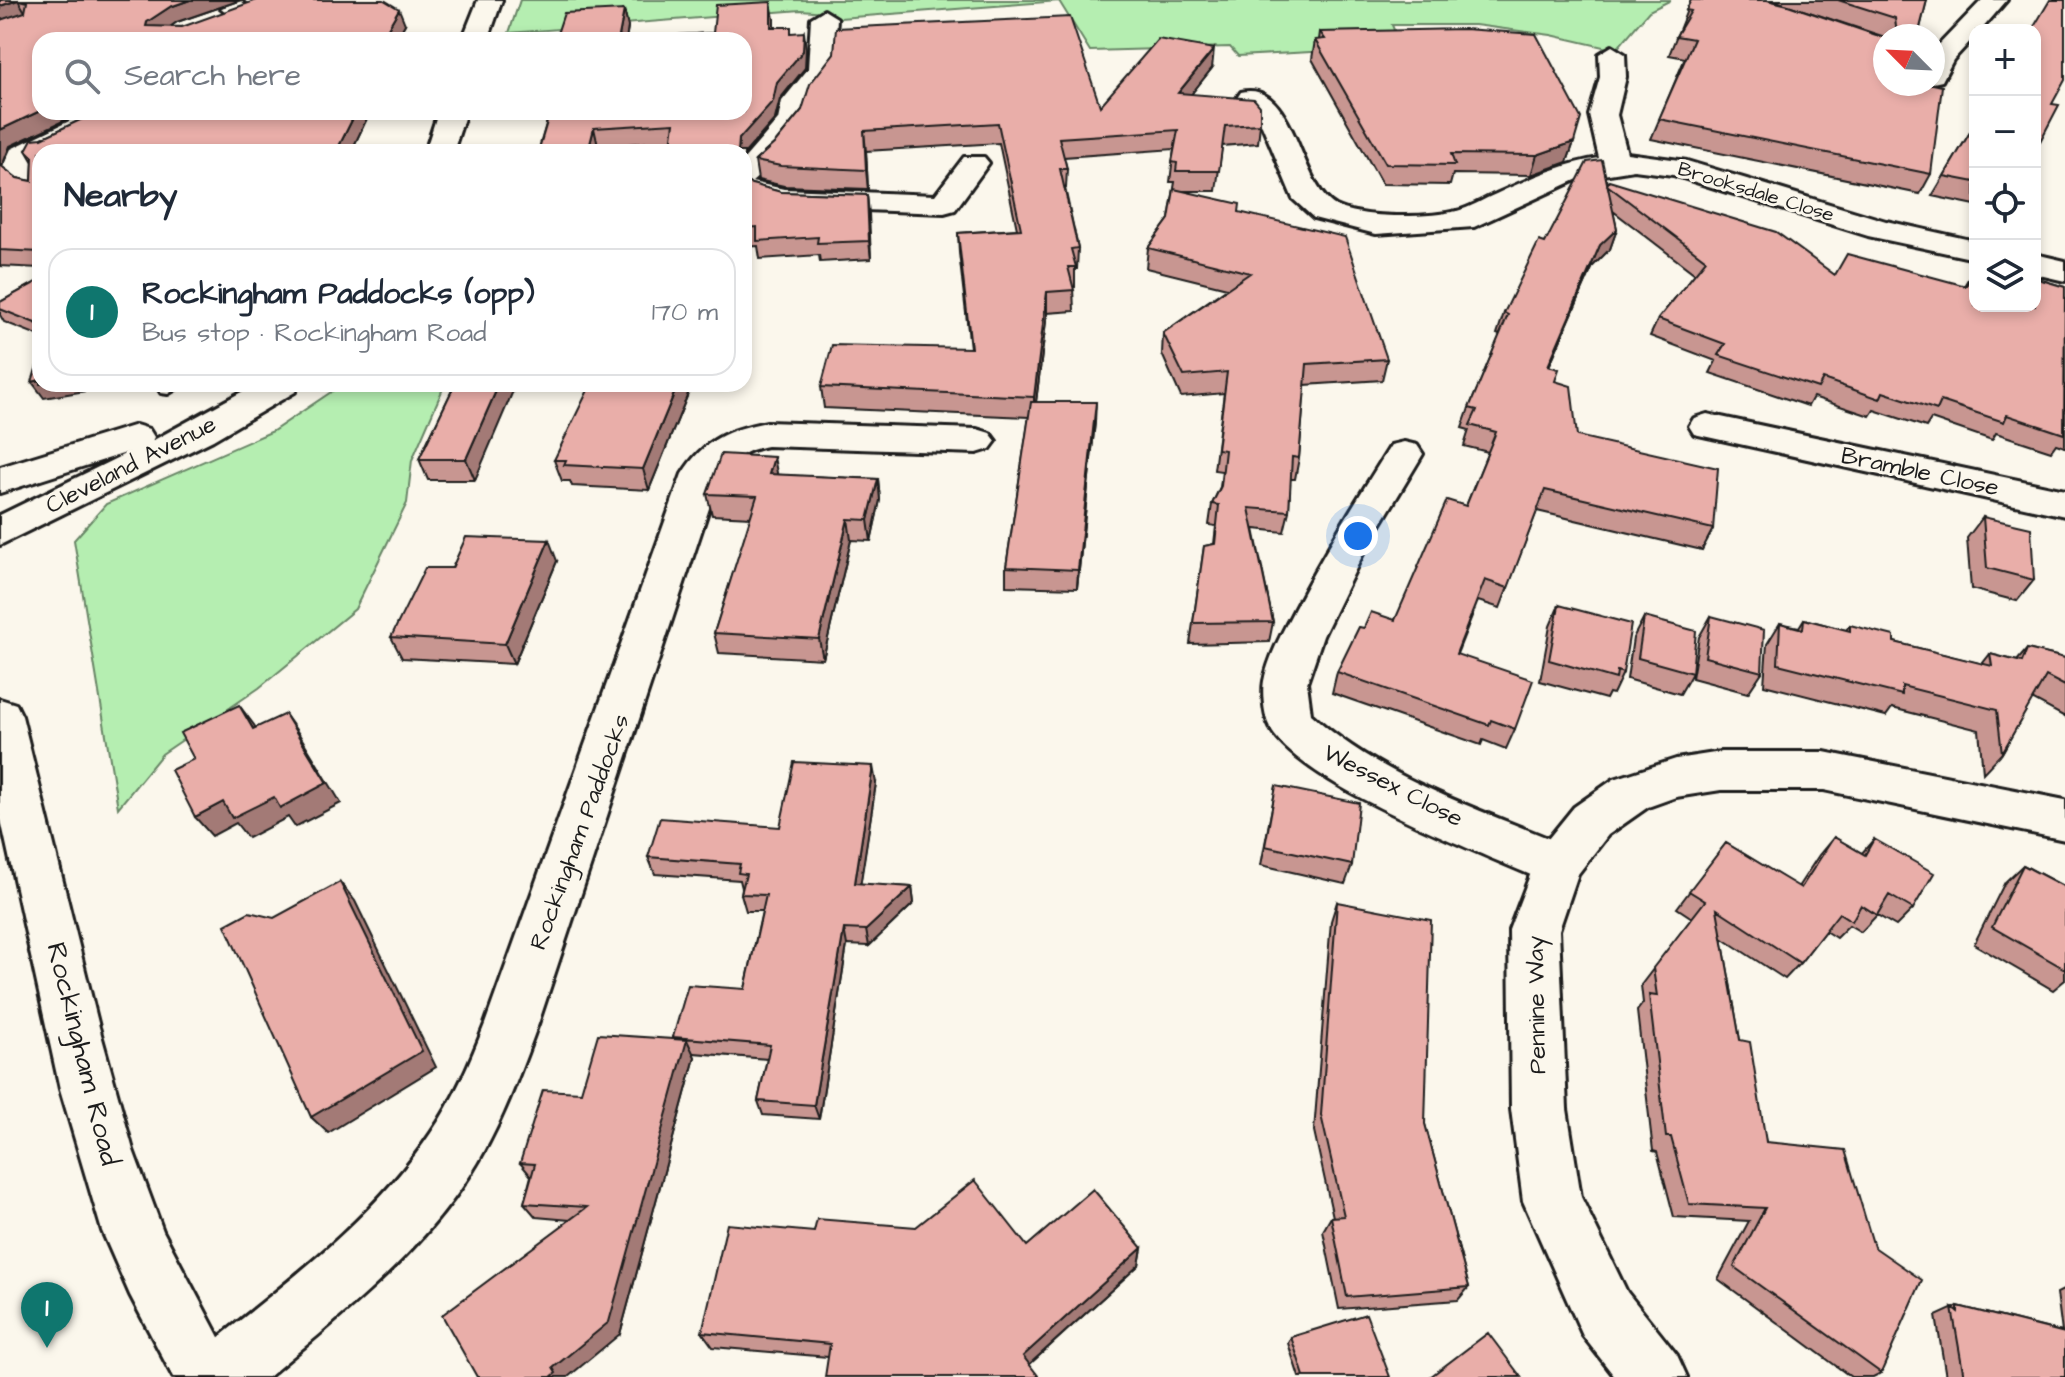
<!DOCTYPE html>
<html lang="en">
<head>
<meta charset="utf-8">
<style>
	:root { --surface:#fff; --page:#f6f6f7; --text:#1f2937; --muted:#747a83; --line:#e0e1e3; --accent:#0f766e }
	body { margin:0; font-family:"Architects Daughter",sans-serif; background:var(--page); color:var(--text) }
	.controls { position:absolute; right:24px; top:24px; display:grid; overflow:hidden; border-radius:16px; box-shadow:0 4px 12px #0003 }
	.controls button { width:72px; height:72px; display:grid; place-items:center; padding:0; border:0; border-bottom:2px solid var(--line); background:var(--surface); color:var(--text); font:40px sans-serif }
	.compass { position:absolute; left:1873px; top:24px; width:72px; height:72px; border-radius:50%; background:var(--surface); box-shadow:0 4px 12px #0003; rotate:294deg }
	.you { position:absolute; left:1358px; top:536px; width:28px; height:28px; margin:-20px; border:6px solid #fff; border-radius:50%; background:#1a73e8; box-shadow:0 0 0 12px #1a73e833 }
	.badge { display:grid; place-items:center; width:52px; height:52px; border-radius:50%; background:var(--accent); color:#fff; font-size:26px; font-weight:700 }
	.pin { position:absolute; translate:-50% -66px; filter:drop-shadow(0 2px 4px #0008) }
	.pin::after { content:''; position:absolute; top:42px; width:28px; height:24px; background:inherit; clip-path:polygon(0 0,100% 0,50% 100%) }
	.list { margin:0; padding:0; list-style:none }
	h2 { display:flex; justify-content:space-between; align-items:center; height:104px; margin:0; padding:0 32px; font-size:34px }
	h2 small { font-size:26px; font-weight:400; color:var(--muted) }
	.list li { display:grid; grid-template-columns:52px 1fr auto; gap:24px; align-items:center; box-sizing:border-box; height:128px; margin:0 16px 16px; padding:0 16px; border:2px solid var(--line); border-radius:24px }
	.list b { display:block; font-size:30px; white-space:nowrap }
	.list p { margin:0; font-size:26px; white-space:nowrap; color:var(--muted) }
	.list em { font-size:26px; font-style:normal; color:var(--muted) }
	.icon { flex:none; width:44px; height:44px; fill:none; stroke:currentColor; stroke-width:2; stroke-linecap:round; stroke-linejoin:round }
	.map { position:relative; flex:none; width:2065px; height:1377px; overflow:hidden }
	.search { position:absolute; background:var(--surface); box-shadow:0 4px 12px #0003; left:32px; top:32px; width:720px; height:88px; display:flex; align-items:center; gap:20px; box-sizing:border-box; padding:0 28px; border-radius:24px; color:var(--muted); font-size:30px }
	.panel { position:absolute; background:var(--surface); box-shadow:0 4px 12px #0003; left:32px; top:144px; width:720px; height:248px; border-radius:24px }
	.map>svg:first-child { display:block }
	.green { fill:#b5eeb1; stroke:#688566; stroke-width:2 }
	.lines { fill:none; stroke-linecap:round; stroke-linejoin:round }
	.service-casing { stroke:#1c1c1c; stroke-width:6 }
	.minor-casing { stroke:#1c1c1c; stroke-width:6 }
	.tertiary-casing { stroke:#1c1c1c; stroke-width:6 }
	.primary-casing { stroke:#1c1c1c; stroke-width:6 }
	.service { fill:#fbf7ec; fill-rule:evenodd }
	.minor { fill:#fbf7ec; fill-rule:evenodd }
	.tertiary { fill:#fbf7ec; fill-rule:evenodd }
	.primary { fill:#fbf7ec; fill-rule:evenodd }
	.wall { fill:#c89691; stroke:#1c1c1c; stroke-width:2 }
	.shaded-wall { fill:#a37a76; stroke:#1c1c1c; stroke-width:2 }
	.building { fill:#e9aea9; stroke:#1c1c1c; stroke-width:2 }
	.labels { text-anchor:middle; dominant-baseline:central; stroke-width:6; stroke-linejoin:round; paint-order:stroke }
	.far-street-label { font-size:20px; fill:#1c1c1c; stroke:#fbf7ec }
	.street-label { font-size:24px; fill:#1c1c1c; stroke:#fbf7ec }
	.near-street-label { font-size:28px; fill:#1c1c1c; stroke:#fbf7ec }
</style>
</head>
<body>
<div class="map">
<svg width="2065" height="1377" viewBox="0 0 2065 1377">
	<rect width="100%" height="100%" fill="#fbf7ec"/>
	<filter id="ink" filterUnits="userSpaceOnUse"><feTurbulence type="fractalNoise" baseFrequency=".0125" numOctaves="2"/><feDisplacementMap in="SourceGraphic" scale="16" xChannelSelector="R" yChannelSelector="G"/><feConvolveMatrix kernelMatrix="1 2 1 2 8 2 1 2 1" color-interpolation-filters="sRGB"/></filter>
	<g filter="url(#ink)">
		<!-- green -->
		<path class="green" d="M520,0H1671L1649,11L1616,50L1551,35L1475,25H1392L1401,47L1238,56L1230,47L1090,51L1059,1L840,18L825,12L801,10L509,33Z
			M343,384H445L412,460L407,503L355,609L259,688L162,754L118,808L74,540L106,504L273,431Z"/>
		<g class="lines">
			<defs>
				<path id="service" d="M160,384H184L168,394L161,393L158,388Z"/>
				<path id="minor" d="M211,0H240L252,11L240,18L231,16Z
					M1982,0H2007L1981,30H1975V36L1953,60L1942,81L1933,83V51Z
					M824,10L837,18L834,70L810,102L802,127L777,160L752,182L784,189L935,195L964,157H984L989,163L955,210L944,213L784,207L744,198V159L778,120L782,101L808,69L811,18Z
					M1612,46L1625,54L1626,77L1617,115L1627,153L1687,161L1886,221L1975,241V259L1868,236L1673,175L1634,170L1578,179L1474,227L1376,234L1314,218L1293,199L1262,125L1237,98L1241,92C1295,79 1299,186 1336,206C1363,219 1428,218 1457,211C1470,208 1484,199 1496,194C1531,178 1562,164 1599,158L1589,115L1600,77L1599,54Z
					M88,112H124L120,118L50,152H40L32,168L40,173V195L29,192L1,171L11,149Z
					M2035,254L2065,261V281L2035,274Z
					M1707,414L2065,490V516L1694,434L1689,426L1694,418Z
					M767,422L977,429L990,433L996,441L990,449L977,453L767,446C746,450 733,458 720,475L538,1024C519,1075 500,1129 470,1175C419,1255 341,1316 268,1377H187L197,1355C279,1288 371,1223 431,1133C454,1100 470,1062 485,1024L682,474C704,439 728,430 767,422Z
					M1404,442L1417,445L1423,454L1364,552L1323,636L1307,683L1311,714C1382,780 1486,811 1574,849L1581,864L1574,879L1557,885L1540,879C1480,852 1290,781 1268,723C1264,713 1262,692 1264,681C1269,656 1283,631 1295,608C1324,552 1357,499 1391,445Z"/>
				<path id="tertiary" d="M478,0H502L488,40H462Z
					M438,112H466L453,152H425Z
					M256,384H300L295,392L213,440L0,545V515L129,452L0,493V467L136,425L149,429L154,437L152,441Z
					M1721,752H1824L2065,800V840L1824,790H1721L1676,797L1648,807L1608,835L1578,874L1559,930L1567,1109L1581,1197L1627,1292L1677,1355L1687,1377H1615L1583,1336L1523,1201L1511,1109L1509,930L1540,849L1574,807L1614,779L1676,759Z"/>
				<path id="primary" d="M0,699L16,704L22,716L99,1027L133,1150L163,1231L240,1377H173L130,1295L102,1231L60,1089L0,815Z"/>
			</defs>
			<!-- service casing -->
			<use href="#service" class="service-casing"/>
			<!-- minor casing -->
			<use href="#minor" class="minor-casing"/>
			<!-- tertiary casing -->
			<use href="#tertiary" class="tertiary-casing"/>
			<!-- primary casing -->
			<use href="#primary" class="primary-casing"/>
			<!-- service -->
			<use href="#service" class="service"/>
			<!-- minor -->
			<use href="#minor" class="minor"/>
			<!-- tertiary -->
			<use href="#tertiary" class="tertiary"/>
			<!-- primary -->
			<use href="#primary" class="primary"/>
		</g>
		<!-- wall -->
		<path class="wall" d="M0,0H241L177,22L170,27L405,24L396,40H40L10,146L2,167L17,178L32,181L33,162L26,150L42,138L97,112H370L351,152H40V268L0,266Z
			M1691,0H1927L1918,36L1885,37L1776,1L1768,0L1931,174L1920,194L1651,139L1685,58L1669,55Z
			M624,10L628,27L626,38L713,33L774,19V27L792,33L806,49L805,68L780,99L775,119L672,141L598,146L597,152H538L548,117L539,118L538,112H744L555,40Z
			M1320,32L1574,142L1567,162L1531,175L1453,174L1450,185L1382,184L1312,59L1315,40H1319Z
			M1212,68L1191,94L1260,124L1258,143L1222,146L1216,191H1182L1239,212L1387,359L1382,380L1305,385L1299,458L1295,479H1290L1289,511L1284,532L1254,529L1273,622L1269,642L1190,644L1204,546L1214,544L1216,526L1209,525L1212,504L1220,487L1222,471L1214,470L1224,393L1181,397L1162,354L1163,333L1227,288L1146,268L1148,248L1169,219L1175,182H1170L1174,149L1064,157L1067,169L1066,188H1065L1078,248L1077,269H1075V287H1073L1074,311L1047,313L1036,402L1095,422L1077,588L1006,586V567L1029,417L824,408L821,387L970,348L959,253L958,233L1017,229L999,143L866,151L868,189L784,186L758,180L755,161L776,142L802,110L1100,106Z
			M1975,124V205L1932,196L1944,176Z
			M744,182L781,192L867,195L871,259L820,262L819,255L760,259L758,246L744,247Z
			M1607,184L1835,275L1964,286L1975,267L2035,306V283L2038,279L2065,287V447L2056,444L2051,451L1996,433L1992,440L1931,419L1926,427L1874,410L1870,416L1813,397L1808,406L1710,373L1716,361L1650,336L1658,319L1695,274L1613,211L1617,229L1610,249L1593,266L1549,366L1577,436L1713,529L1702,550L1537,511L1500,608L1478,601L1457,654L1515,729L1506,749L1483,740L1481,745L1332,693L1337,672L1364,628L1395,620L1466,506L1488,452L1464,446L1469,430L1462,428L1469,408L1500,335L1497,334L1504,313L1545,243Z
			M40,280V336L4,322L0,315V302Z
			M455,384L475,480H428L419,459Z
			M692,384L649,490L572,486L570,481H562L554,460Z
			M777,475L878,479L880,500L871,541L851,540L823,659L719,653L714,633L751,517L712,515L707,494Z
			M1983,517L2034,580L2017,601L1971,589L1967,538Z
			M557,561L514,664L402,658L391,637L452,568Z
			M1559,605L1623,673L1613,694L1609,693L1606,699L1540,681L1550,626Z
			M1711,616L1762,672L1748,693L1692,678L1699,637Z
			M1644,617L1692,673L1680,694L1627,679L1633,638Z
			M1804,619L1846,630L1850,625L1894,642L1982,664L1990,654L2017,661L2027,649L2065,658V717L2032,699L2002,753L1983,773L1979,730L1892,708L1886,716L1764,685L1767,644L1780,623L1799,627Z
			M876,783L860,884L912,887L914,903L869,946L847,945L819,1119L763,1115L758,1101L767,1059L693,1053L695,1057L620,1334L570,1220L536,1217L524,1203L531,1176L520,1163L581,1092L674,1039L673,1037L745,989L762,911H746L741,894L742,888L740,880L655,874L648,857L780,827Z
			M1276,786L1352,865L1345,884L1261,865Z
			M1834,837L1862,853L1874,839L1913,909L1896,926L1877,915L1861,932L1849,925L1836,938L1825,931L1800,963L1785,979L1722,938L1740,1040L1766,1142L1881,1373L1873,1377H1851L1718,1279L1749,1221L1674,1217L1657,1152L1653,1151L1637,1011L1643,1003L1641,985L1692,918L1677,908L1726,843L1798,887L1819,855Z
			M2023,865L2065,887V980L2053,990L1974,944L2005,882Z
			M1337,902L1425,1124L1469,1287L1458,1300L1339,1309L1323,1231L1331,1217H1333L1314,1131L1331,921Z
			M814,1232L1027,1246L1142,1248L1139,1265L1029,1365L828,1357L713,1347L702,1332Z
			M2065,1289V1377H1946L1936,1316L1958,1306L2062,1332L2057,1293Z
			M1291,1337L1390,1377H1299L1288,1343Z"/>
		<!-- shaded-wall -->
		<path class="shaded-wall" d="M18,0L27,15L0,24V6Z
			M190,0H241L177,22L154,38L146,26L147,22L170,7Z
			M771,2L774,19L773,44L771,27Z
			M399,9L405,24L396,40H381Z
			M624,10L628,27L626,40L619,36Z
			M804,32L806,49L805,68L780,99L775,119L744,154V152H738L739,139L777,82Z
			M1214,49L1212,68L1177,112L1178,93Z
			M40,111L82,112L10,146L0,171V130Z
			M356,112H370L351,152H336Z
			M594,128L598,146L597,152H588Z
			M864,131L866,151L868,189L866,170Z
			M1574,142L1567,162L1531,175L1537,155Z
			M867,195L869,213L871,259L869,241Z
			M1617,229L1610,249L1593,266L1540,387L1548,366L1600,245Z
			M1047,292V313L1034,418V397Z
			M40,380V384H127L44,398L32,382Z
			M499,384H516L475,480L466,459Z
			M678,384H692L649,490L643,469Z
			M1096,402L1095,422L1077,588L1078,570Z
			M774,457L778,478L769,474Z
			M878,479L880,500L871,541L868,520Z
			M848,519L851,540L823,659L819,639Z
			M549,540L557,561L514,664L505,644Z
			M239,705L254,725L268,749L253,729Z
			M285,714L299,734L341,803L295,827L288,817L248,838L236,823L212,836L195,817L223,802Z
			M873,766L876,783L858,900L855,883Z
			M340,882L355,901L436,1067L328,1133L311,1117Z
			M912,887L914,903L869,946L866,930Z
			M844,929L847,945L819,1119L814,1105Z
			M687,1040L695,1057L620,1334L568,1377H551L553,1368Z
			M1142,1248L1139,1265L1023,1370V1356Z"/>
		<!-- building -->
		<path class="building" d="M0,0H18L0,6Z
			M19,0H190L170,7L147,22L146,26L182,27L257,0H384L399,9L381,40H40V111L0,130V20L25,12L27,2Z
			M1691,0H1767L1788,5L1885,38V84H1933L1942,86L1931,174L1659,119L1694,39L1676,36L1691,11L1686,10Z
			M1838,0H1927L1918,36H1897L1895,18Z
			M2050,0H2065V80L2052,104L2059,105L2035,151V30H2032Z
			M771,2V27H791V33L804,32L803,51L777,82L773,101L739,139L738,152H670L674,123L594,128L588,152H538L550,112H744V40H555L564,13L624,10L619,36L623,38L713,33L716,5Z
			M1070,17L1100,106L1158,39L1214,49L1178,93L1254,99L1260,106V124L1225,126L1219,171H1176L1177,163L1172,162L1178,130L1059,138L1067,169H1060L1078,248L1071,249L1076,267H1068L1074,290L1047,292L1034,397L821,387L832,345L971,348L958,233L1021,229L998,123L864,131L866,170L781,166L755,161L776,142L802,110L810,84L834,53L836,28Z
			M1464,29L1536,34L1581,118L1574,142L1537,155L1451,154L1455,165L1386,164L1315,40L1325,39L1320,32Z
			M97,112H356L336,152H40V252L0,250V165L17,178L32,181L33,157L26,150L32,139L42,138Z
			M1975,124V182L1944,176Z
			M1602,160L1617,229L1600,245L1548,366L1559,369L1555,381L1571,386L1577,436L1718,468L1713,529L1545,490L1508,588L1485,580L1456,654L1533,680L1515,729L1491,720L1489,725L1337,672L1359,627L1364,628L1371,612L1395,620L1447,500L1466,506L1496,432L1470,425L1477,410L1469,408L1508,315L1504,313L1539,241L1545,243L1587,162Z
			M1609,181L1776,232L1835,275L1847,254L1966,286L1975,267V306H2035V284L2038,279L2065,287L2064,434L2007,415L2004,422L1941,401L1937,410L1883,392L1880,399L1823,379L1818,388L1718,355L1725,344L1658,319L1706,260L1607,185Z
			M744,182L781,192L867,195L869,241L817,243L818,237L757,241V227L744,228Z
			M1174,189L1240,204L1239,212L1345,237L1387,359L1307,364L1299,458L1292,457L1289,511L1249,508L1273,622L1193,623L1204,546L1215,544L1219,505L1212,504L1221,486L1225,450L1217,449L1227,372L1184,376L1163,333L1250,273L1148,248L1169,219Z
			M40,280V325L0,309V302Z
			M40,356V380L32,382Z
			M455,384H499L466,459H419Z
			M591,384H678L643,469L564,465L566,460H554Z
			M1031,402H1096L1078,570L1006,567Z
			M721,454L774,457L769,474L878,479L868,520L848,519L819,639L714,633L757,496L707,494Z
			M1983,517L2031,528L2034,580L1987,568Z
			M466,537L549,540L505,644L391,637L425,568H452Z
			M1559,605L1631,624L1623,673L1617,671L1616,679L1549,660Z
			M1711,616L1764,630L1762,672L1705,657Z
			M1644,617L1696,631L1692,673L1638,658Z
			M1804,619L1850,631V625L1894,636V642L1992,666L1990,654L2022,662L2027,649L2065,658V686L2046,676L2002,753L1997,710L1902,686V695L1778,664L1780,623L1803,629Z
			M239,705L253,729L285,714L327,783L280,808L274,797L232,818L223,802L195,817L171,770L194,759L180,733Z
			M794,762L873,766L855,883L912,887L866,930L844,929L814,1105L758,1101L770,1045L673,1037L688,985L745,989L766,895L741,894L746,874L738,873L740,864L648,857L660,818L780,827Z
			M1276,786L1359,803L1352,865L1265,846Z
			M1834,837L1865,855L1874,839L1934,873L1913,909L1889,895L1877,915L1861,905L1852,921L1839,913L1800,963L1717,909L1740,1040L1750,1042L1766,1142L1845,1150L1874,1247L1922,1280L1881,1373L1734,1267L1765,1208L1689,1204L1671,1137H1666L1649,995L1657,996L1653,968L1705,901L1689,891L1726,843L1801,888Z
			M2023,865L2065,887V969L1992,927Z
			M340,882L422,1051L311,1117L225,925L249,912L274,918Z
			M1337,902L1431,920L1425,1124L1469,1287L1347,1297L1331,1217L1344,1216L1321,1115Z
			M598,1034L687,1040L609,1322L553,1368L556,1373L551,1377H477L442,1315L587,1207L524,1203L535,1164L520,1163L543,1090L581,1092Z
			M975,1180L1027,1246L1093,1189L1142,1248L1023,1356L1039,1377H825L830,1344L702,1332L727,1224L814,1232L817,1219L916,1227Z
			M1958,1306L2065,1333V1377H1964L1952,1308L1958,1312Z
			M1366,1314L1390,1377H1301L1304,1376L1291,1337Z
			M1488,1333L1521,1377H1430Z"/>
	</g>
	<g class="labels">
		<!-- far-street labels -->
		<g class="far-street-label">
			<text transform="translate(1756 192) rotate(17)">Brooksdale Close</text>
		</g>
		<!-- street labels -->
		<g class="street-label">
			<text transform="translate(131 465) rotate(-27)">Cleveland Avenue</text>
			<text transform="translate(1920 472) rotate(12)">Bramble Close</text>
			<text transform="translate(1393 786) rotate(27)">Wessex Close</text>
			<text transform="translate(580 832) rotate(-70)">Rockingham Paddocks</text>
			<text transform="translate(1537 1005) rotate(-91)">Pennine Way</text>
		</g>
		<!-- near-street labels -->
		<g class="near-street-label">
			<text transform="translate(83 1054) rotate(76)">Rockingham Road</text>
		</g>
	</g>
</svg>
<div class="controls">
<button>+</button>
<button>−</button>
<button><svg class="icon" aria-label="locate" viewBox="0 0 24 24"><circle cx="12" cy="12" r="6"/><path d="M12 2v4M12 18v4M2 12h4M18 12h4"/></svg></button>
<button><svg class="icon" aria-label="layers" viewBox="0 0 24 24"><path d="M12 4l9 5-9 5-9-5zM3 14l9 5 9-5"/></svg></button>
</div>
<svg class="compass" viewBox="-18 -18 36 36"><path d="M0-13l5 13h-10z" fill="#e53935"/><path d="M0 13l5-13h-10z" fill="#747a83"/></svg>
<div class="you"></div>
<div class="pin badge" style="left:47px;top:1348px">1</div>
<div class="search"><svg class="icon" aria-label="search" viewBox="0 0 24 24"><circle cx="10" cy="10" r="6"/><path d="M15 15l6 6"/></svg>Search here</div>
<section class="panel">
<h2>Nearby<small></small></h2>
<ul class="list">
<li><span class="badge">1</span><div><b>Rockingham Paddocks (opp)</b><p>Bus stop · Rockingham Road</p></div><em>170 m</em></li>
</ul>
</section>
</div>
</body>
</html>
